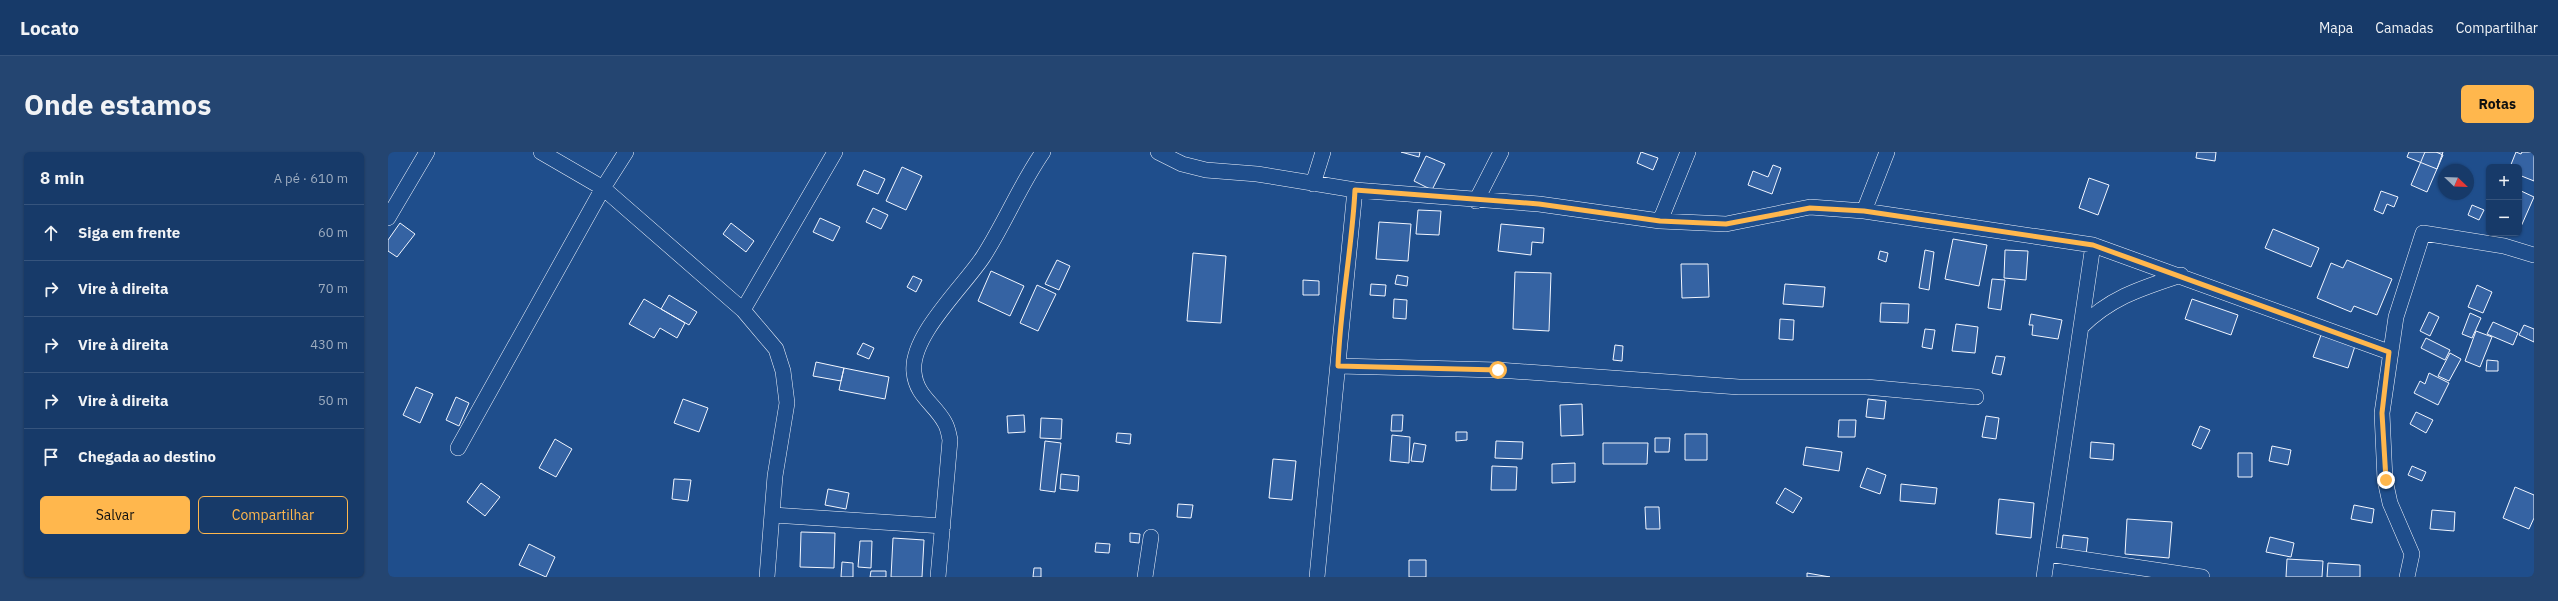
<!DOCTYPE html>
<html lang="pt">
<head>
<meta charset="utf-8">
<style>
	:root { --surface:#173a69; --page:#244571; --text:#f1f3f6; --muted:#9eadc0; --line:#36547d; --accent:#ffb74d }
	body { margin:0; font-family:"IBM Plex Sans",sans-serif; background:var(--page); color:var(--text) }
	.controls { position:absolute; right:12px; top:12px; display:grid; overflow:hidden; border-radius:6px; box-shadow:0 1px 3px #0004 }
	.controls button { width:36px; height:36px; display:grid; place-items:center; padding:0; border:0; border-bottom:1px solid var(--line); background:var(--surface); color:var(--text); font:20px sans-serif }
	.compass { position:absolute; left:2050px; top:12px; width:36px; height:36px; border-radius:50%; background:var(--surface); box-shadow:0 1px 3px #0004; rotate:113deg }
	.stop { position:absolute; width:12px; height:12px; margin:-9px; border:3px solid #ffb74d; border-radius:50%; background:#fff }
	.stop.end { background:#ffb74d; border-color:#fff; box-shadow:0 1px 4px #0008 }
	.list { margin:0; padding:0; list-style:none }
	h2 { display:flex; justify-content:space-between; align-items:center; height:52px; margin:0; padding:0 16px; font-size:17px }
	h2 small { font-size:13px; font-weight:400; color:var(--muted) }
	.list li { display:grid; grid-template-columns:26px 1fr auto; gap:12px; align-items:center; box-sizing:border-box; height:56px; padding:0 16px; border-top:1px solid var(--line) }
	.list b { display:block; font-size:15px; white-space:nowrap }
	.list em { font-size:13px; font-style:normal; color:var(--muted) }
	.actions { display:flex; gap:8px; padding:12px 16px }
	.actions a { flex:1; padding:9px 0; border:1px solid var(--accent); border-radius:6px; text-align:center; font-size:14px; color:var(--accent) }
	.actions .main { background:var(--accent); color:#111 }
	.icon { flex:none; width:22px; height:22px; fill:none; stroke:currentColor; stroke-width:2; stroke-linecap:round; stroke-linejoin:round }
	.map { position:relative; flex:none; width:2146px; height:425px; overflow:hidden; border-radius:6px }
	header { display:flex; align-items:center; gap:24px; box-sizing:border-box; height:56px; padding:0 20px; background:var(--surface); border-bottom:1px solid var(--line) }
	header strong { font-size:19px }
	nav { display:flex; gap:22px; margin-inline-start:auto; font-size:14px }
	.intro { display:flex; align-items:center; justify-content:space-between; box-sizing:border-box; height:96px; padding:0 24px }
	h1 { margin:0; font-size:28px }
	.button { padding:10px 18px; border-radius:6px; background:var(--accent); color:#111; font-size:14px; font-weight:700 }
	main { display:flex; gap:24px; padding:0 24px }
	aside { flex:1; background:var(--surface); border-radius:6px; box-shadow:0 1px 3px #0004 }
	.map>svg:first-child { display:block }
	.building { fill:#3563a3; stroke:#f2f6ff }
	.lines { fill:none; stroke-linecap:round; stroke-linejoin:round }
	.street-casing { stroke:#f2f6ff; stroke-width:16 }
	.street { stroke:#1f4e8c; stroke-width:15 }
	.route { stroke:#ffb74d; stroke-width:5 }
</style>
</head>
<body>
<header>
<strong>Locato</strong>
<nav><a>Mapa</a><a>Camadas</a><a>Compartilhar</a></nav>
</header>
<div class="intro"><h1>Onde estamos</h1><a class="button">Rotas</a></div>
<main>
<aside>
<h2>8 min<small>A pé · 610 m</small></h2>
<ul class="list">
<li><svg class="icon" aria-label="ahead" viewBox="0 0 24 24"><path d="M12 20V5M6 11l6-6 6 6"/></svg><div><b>Siga em frente</b></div><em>60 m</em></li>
<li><svg class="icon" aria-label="right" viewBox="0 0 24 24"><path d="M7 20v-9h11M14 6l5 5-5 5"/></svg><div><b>Vire à direita</b></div><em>70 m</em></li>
<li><svg class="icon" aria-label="right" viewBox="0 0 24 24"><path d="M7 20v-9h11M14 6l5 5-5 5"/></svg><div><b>Vire à direita</b></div><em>430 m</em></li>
<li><svg class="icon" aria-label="right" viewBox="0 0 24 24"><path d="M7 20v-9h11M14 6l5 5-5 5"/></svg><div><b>Vire à direita</b></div><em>50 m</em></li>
<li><svg class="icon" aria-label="arrive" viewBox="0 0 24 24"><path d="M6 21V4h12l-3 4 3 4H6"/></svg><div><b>Chegada ao destino</b></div></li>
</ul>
<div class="actions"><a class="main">Salvar</a><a>Compartilhar</a></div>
</aside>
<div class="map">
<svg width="2146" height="425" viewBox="0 0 2146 425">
	<rect width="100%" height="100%" fill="#1f4e8c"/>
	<!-- building -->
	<path class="building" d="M1013,0H1032L1031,5Z
		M1253,0L1270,6L1265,18L1249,11Z
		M1809,0H1828L1827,9L1808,6Z
		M2021,0H2055L2049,17L2019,5Z
		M2037,0H2048L2055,3L2039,40L2023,33Z
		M2128,0L2133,2L2134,0H2146V29L2131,23V15H2122Z
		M1038,4L1057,12L1044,38L1026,29Z
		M1385,13L1393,16L1384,42L1360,33L1365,19L1380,25Z
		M514,15L534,24L518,58L498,49Z
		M476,18L497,27L490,42L469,33Z
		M1701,26L1721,33L1710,63L1691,56Z
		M2131,38L2146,45L2131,79Z
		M1993,39L2010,45L2006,55L1999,52L1995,62L1986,58Z
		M2084,53L2096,58L2091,68L2080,63Z
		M485,56L500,63L493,77L478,70Z
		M1030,58L1053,59L1051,83L1028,82Z
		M432,66L452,75L445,89L425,80Z
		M991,70L1023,72L1020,109L988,107Z
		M12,71L27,82L9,105L0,99V88Z
		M343,71L366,89L358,100L335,82Z
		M1113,72L1156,76L1155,91L1144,90L1143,103L1110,99Z
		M1885,77L1931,96L1923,115L1877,96Z
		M1565,87L1599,93L1591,134L1557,127Z
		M1537,98L1546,100L1541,138L1531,136Z
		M1617,98L1640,99L1638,128L1616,126Z
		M1492,99L1500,101L1498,110L1490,107Z
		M805,101L838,104L833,171L799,169Z
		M669,108L682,114L671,138L657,132Z
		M1959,108L2004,127L1989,163L1966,154L1963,160L1929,146L1943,111L1955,116Z
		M1293,112H1320L1321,145L1294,146Z
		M603,119L636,134L622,164L590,149Z
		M1127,120L1163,121L1161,179L1125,177Z
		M1009,123L1020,125L1019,134L1007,132Z
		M525,124L534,128L528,140L519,135Z
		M1604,127L1617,128L1613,158L1600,156Z
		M915,128L931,129V143H915Z
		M983,132L998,133L997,144L982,143Z
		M1397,132L1437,135L1435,155L1395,152Z
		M649,133L668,142L650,179L632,171Z
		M2089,133L2104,140L2095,161L2080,155Z
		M281,143L309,160L301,173L273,157Z
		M256,147L297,171L289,186L272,176L266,186L241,172Z
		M1006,147L1019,148L1018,167L1005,166Z
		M1804,147L1850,163L1843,183L1797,167Z
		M1493,151L1521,152L1520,171L1492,170Z
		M2041,160L2051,165L2042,184L2032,179Z
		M2082,161L2093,166L2084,186L2074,182Z
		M1643,162L1674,168L1670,187L1644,183L1645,173H1641Z
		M1392,167L1406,168L1405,188L1391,187Z
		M2105,170L2130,181L2125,193L2099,182Z
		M1568,172L1590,175L1587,201L1564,199Z
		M2136,173L2146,177V190L2131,183Z
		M1537,177L1547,178L1544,197L1534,195Z
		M2088,179L2104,185L2092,215L2077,209Z
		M1933,183L1967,194L1960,216L1925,205Z
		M2038,186L2062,198L2057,208L2033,196Z
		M475,191L486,196L481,207L469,202Z
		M1227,193L1235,194L1234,209L1225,208Z
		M2062,201L2073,207L2061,229L2050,224Z
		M1608,204L1617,205L1613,223L1604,221Z
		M2099,208L2110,209V219H2098Z
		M428,210L456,216L453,229L425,224Z
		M456,216L501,225L497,247L451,238Z
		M2041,221L2061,231L2050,253L2026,241L2032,229L2037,232Z
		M28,235L45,242L32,271L15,263Z
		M68,245L81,251L71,274L58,268Z
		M295,247L320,256L311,280L286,271Z
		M1480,247L1498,249L1496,267L1478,265Z
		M1194,252L1195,283L1173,284L1172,253Z
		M2028,260L2045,268L2038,281L2022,272Z
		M636,263L637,280L620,281L619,264Z
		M1004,263H1015L1014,279H1003Z
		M1598,264L1611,266L1608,287L1594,285Z
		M653,266L674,267L673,287L652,286Z
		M1451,268H1468L1467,285H1450Z
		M1812,274L1822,278L1813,297L1804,293Z
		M1068,280H1079V288L1068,289Z
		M729,281L743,282L742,292L728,290Z
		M1297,282H1319V308H1297Z
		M1004,283L1022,285L1021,311L1002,309Z
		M1267,286H1282L1281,300H1267Z
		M167,287L184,297L168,325L151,316Z
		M657,289L673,291L667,340L652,338Z
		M1108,289L1135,290L1134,307L1107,306Z
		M1703,290L1726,292L1725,308L1702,306Z
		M1026,291L1038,293L1035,310L1023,309Z
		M1215,291H1260L1259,312H1215Z
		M1884,294L1903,298L1900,313L1881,309Z
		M1418,295L1454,300L1451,319L1415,313Z
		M1850,301H1864V325H1850Z
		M885,307L908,309L904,348L881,346Z
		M1187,311V330L1164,331V312Z
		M1104,314L1129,315L1128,338H1103Z
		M2024,314L2038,320L2034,329L2020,323Z
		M1479,316L1498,323L1492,342L1472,335Z
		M673,322L691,324L690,339L672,337Z
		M286,327L303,328L300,349L284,347Z
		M93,331L112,345L97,364L79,350Z
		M1513,332L1549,336L1547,352L1512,349Z
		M2127,335L2146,343V366L2141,377L2115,366Z
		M1397,336L1414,346L1405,361L1388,351Z
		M440,337L461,341L458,357L437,353Z
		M1611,347L1646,351L1643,386L1608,382Z
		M790,352L805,353L803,366L789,365Z
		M1966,353L1986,357L1984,371L1963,367Z
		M1257,355H1271L1272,377H1258Z
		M2044,358L2067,360L2066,379L2042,377Z
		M1739,367L1784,370L1781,406L1737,402Z
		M413,380L447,381L446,416L412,415Z
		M742,381L752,382L751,391L742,390Z
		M1675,383L1700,386L1698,403L1673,400Z
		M1882,385L1906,391L1903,405L1878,400Z
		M505,386L536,388L534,425H503Z
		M472,389H484L483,416L470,415Z
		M708,391L722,392L721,401L707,400Z
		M141,392L167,405L158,425L131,413Z
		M1899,407L1935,409L1934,425H1898Z
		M1021,408H1038V425H1021Z
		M454,410L465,411V425H453Z
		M1940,411L1972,413V425H1939Z
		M646,416H653V425H645Z
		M483,419H498V425H482Z
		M1419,421L1442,425H1419Z"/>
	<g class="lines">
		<defs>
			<path id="street" d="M153,0L215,36L355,158
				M770,0L794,12L818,18L869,22L967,38L929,425
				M1300,0L1272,69L1338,72L1422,55L1476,59L1705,93L2001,200
				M925,32L935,0
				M967,38L1151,52L1272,69
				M1088,49L1113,0
				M1476,59L1499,0
				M0,66L39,0
				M1693,175C1723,145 1754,136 1793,123
				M950,214L1110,218L1351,235H1478L1588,245
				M70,296L215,36L238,0
				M385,363L555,374
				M1660,402L1814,425
				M379,425L387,324L399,251L395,219L388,197L355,158L447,0
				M550,425L562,288C561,283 560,276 557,271C547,252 528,244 526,220C522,184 576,134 595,105C617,71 632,33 655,0
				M757,425L763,385
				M1656,425L1705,93
				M2019,425L2024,402L2002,351L1997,328L1994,261L2008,165L2035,81L2116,94L2146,103"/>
		</defs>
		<!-- street casing -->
		<use href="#street" class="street-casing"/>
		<!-- street -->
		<use href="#street" class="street"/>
	</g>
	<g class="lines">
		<!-- route -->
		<path class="route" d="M1110,218L950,214C952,155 964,97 967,38L1151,52L1272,69L1338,72L1422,56L1476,59L1705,93L2001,200L1994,261L1998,328"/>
	</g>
</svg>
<div class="controls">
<button>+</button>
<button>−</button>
</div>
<svg class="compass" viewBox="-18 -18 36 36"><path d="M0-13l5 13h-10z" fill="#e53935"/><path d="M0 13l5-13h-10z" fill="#9eadc0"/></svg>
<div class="stop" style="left:1110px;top:218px"></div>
<div class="stop end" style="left:1998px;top:328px"></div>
</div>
</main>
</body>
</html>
